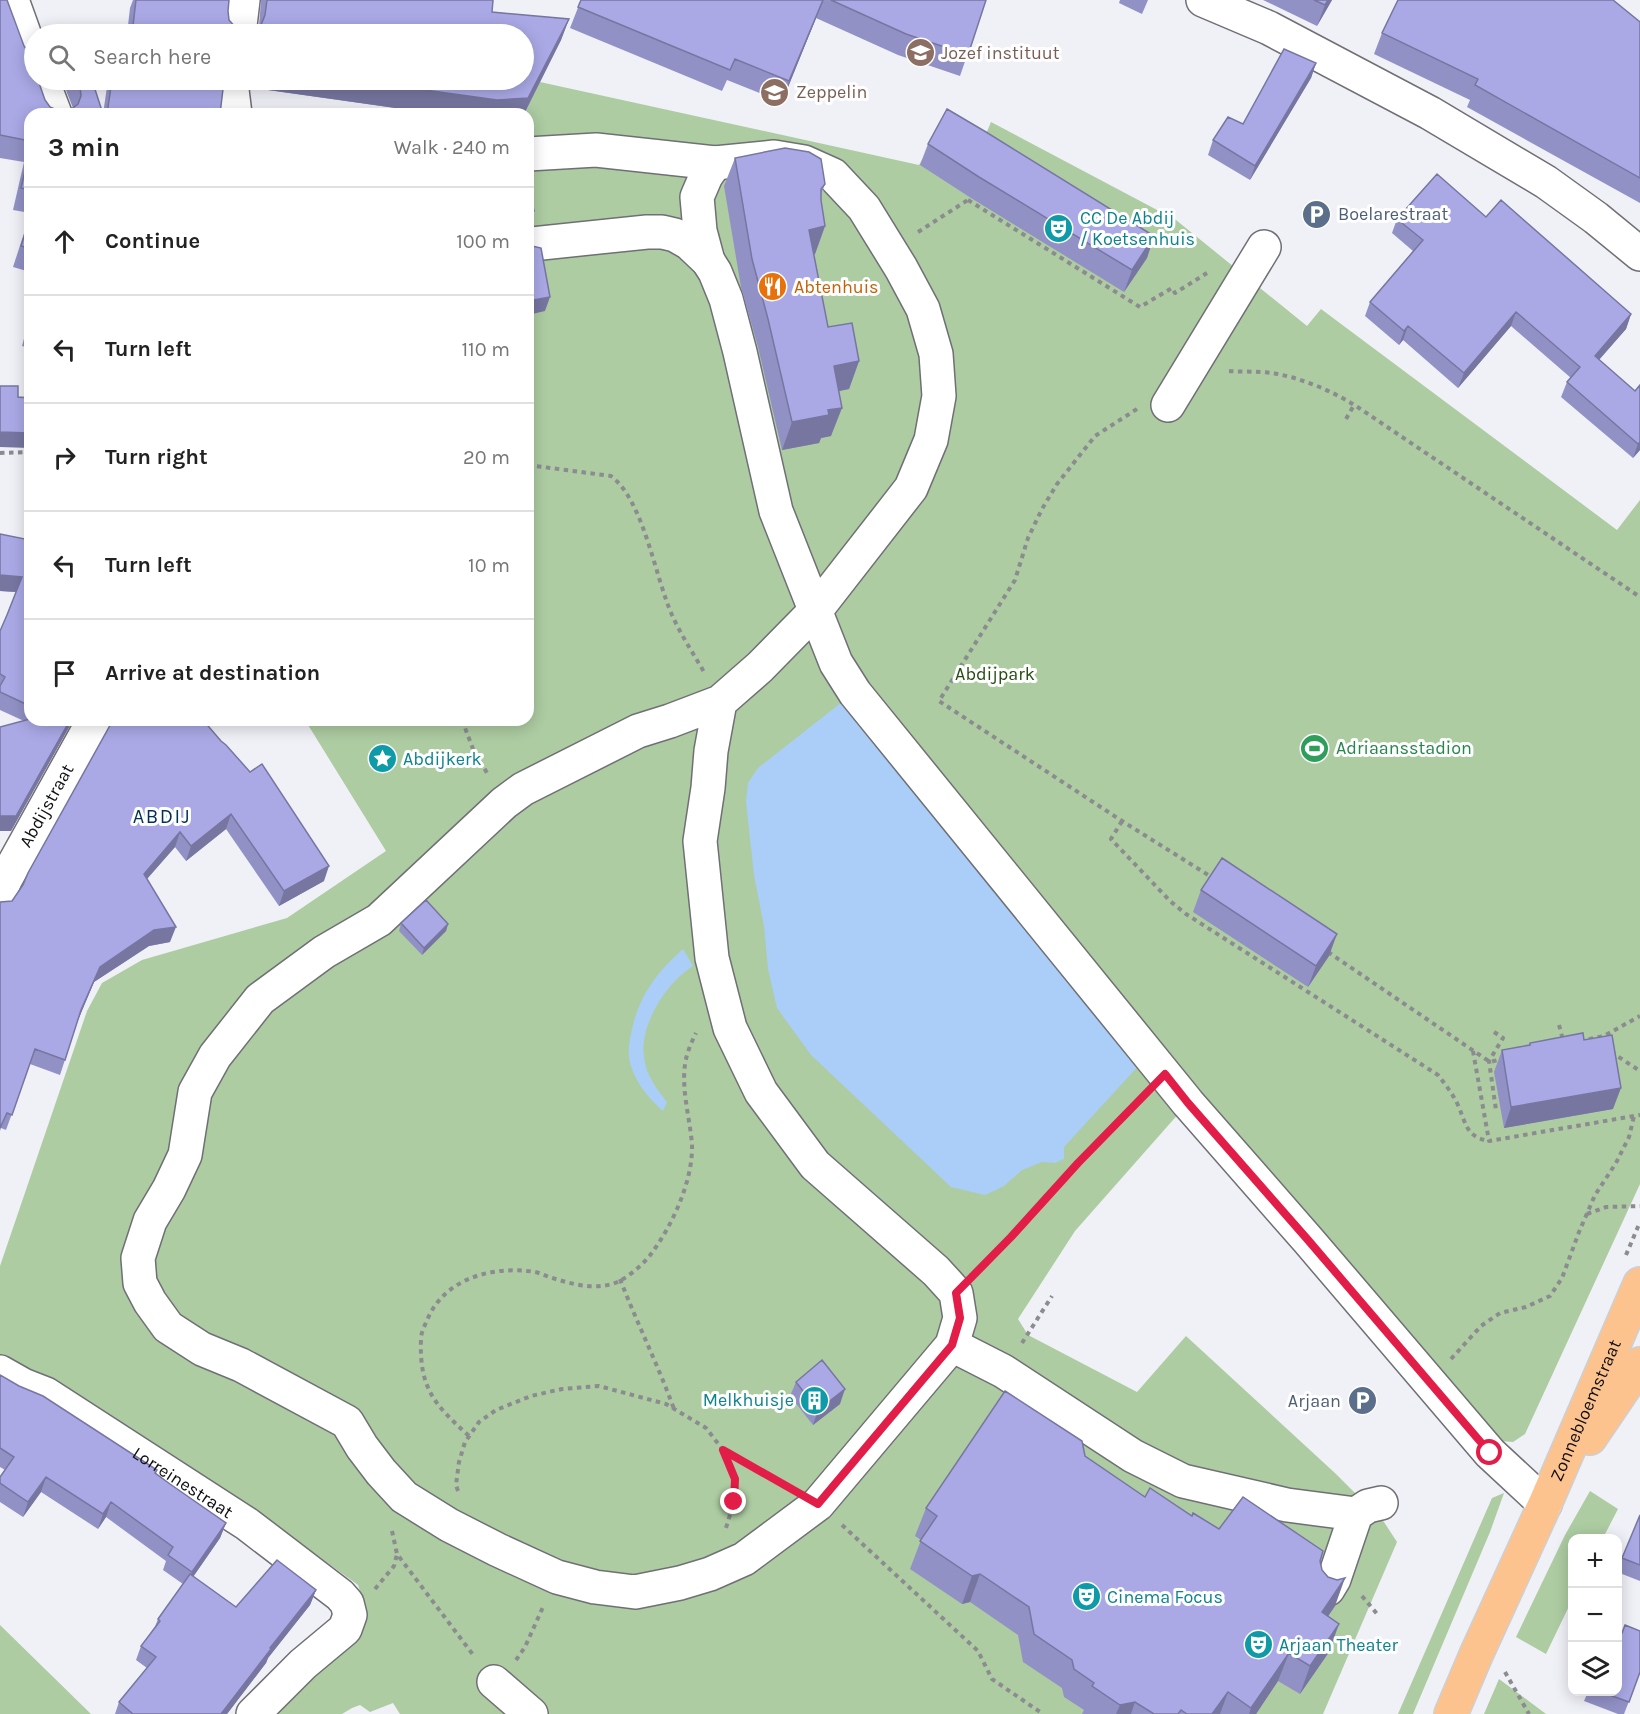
<!DOCTYPE html>
<html lang="en">
<head>
<meta charset="utf-8">
<style>
	:root { --surface:#fff; --page:#f2f2f2; --text:#222; --muted:#767676; --line:#e0e0e0 }
	body { margin:0; font-family:Karla,sans-serif; background:var(--page); color:var(--text) }
	.controls { position:absolute; right:18px; bottom:18px; display:grid; overflow:hidden; border-radius:12px; box-shadow:0 3px 15px #0003 }
	.controls button { width:54px; height:54px; display:grid; place-items:center; padding:0; border:0; border-bottom:2px solid var(--line); background:var(--surface); color:var(--text); font:30px sans-serif }
	.stop { position:absolute; width:18px; height:18px; margin:-14px; border:4px solid #e11d48; border-radius:50%; background:#fff }
	.stop.end { background:#e11d48; border-color:#fff; box-shadow:0 2px 6px #0008 }
	.list { margin:0; padding:0; list-style:none }
	h2 { display:flex; justify-content:space-between; align-items:center; height:78px; margin:0; padding:0 24px; font-size:26px }
	h2 small { font-size:20px; font-weight:400; color:var(--muted) }
	.list li { display:grid; grid-template-columns:39px 1fr auto; gap:18px; align-items:center; box-sizing:border-box; height:108px; padding:0 24px; border-top:2px solid var(--line) }
	.list b { display:block; font-size:22px; white-space:nowrap }
	.list em { font-size:20px; font-style:normal; color:var(--muted) }
	.icon { flex:none; width:33px; height:33px; fill:none; stroke:currentColor; stroke-width:2; stroke-linecap:round; stroke-linejoin:round }
	.map { position:relative; flex:none; width:1640px; height:1714px; overflow:hidden }
	.search { position:absolute; background:var(--surface); box-shadow:0 3px 15px #0003; left:24px; top:24px; width:510px; height:66px; display:flex; align-items:center; gap:15px; box-sizing:border-box; padding:0 21px; border-radius:33px; color:var(--muted); font-size:22px }
	.panel { position:absolute; background:var(--surface); box-shadow:0 3px 15px #0003; left:24px; top:108px; width:510px; height:618px; border-radius:18px }
	.map>svg:first-child { display:block }
	.green { fill:#adcca2 }
	.water { fill:#aacef7 }
	.lines { fill:none; stroke-linecap:round; stroke-linejoin:round }
	.minor-casing { stroke:#6f6f75; stroke-width:36 }
	.major-casing { stroke:#cfcfd0; stroke-width:36 }
	.path { stroke:#8b8b90; stroke-width:4; stroke-dasharray:4.5 4.5; stroke-linecap:butt }
	.minor { stroke:#fff; stroke-width:33 }
	.major { stroke:#fdc38f; stroke-width:33 }
	.wall { fill:#9291c6 }
	.shaded-wall { fill:#7776a1 }
	.building { fill:#aaa9e6; stroke:#7776a1; stroke-width:1.5 }
	.route { stroke:#e11d48; stroke-width:8 }
	.labels { text-anchor:middle; dominant-baseline:central; stroke-width:6; stroke-linejoin:round; paint-order:stroke }
	.education-label { font-size:18px; fill:#785e54; stroke:#fefefe; text-anchor:start }
	.service-label { font-size:18px; fill:#4e5e75; stroke:#fefefe; text-anchor:start }
	.culture-label { font-size:18px; fill:#0d838f; stroke:#fefefe; text-anchor:start }
	.food-label { font-size:18px; fill:#c56008; stroke:#fefefe; text-anchor:start }
	.park-label { font-size:18px; fill:#264b14; stroke:#fefefe }
	.leisure-label { font-size:18px; fill:#27864d; stroke:#fefefe; text-anchor:start }
	.street-label { font-size:18px; fill:#0f0f12; stroke:#fefefe }
	.neighbourhood-label { font-size:20px; letter-spacing:1.5px; fill:#003154; stroke:#fefefe }
</style>
</head>
<body>
<div class="map">
<svg width="1640" height="1714" viewBox="0 0 1640 1714">
	<rect width="100%" height="100%" fill="#f0f0f7"/>
	<!-- green -->
	<path class="green" d="M540,82L919,165L939,130L978,153L991,122L1176,220L1307,326L1321,309L1617,530L1640,500V1184L1525,1434L1513,1442L1500,1441L1188,1103L1075,1231L1018,1319L1028,1335L1137,1392L1186,1336L1336,1474L1384,1522L1397,1542L1323,1714H400L393,1703L370,1712L360,1705L352,1708L342,1714H268L353,1636L368,1616L358,1585L267,1519L0,1359V1266L87,1011L102,983L142,960L287,918L386,851L305,720H528V114H523Z
		M1590,1491L1618,1509L1603,1538H1572V1600L1546,1654L1516,1637L1565,1535Z
		M1504,1493L1490,1532L1413,1714H1398L1492,1498Z
		M0,1625L91,1714H0Z
		M1499,1679L1546,1714H1484Z"/>
	<!-- water -->
	<path class="water" d="M842,702L1141,1063L1064,1147V1159L1055,1163L1042,1162L1022,1170L1004,1186L985,1195L951,1187L811,1055L777,1008L768,969L764,926L754,875L746,802L748,783L758,768Z
		M683,949L693,966C667,982 639,1025 644,1057C646,1075 656,1088 667,1102L663,1111C647,1097 632,1078 629,1057C628,1047 630,1038 632,1029C640,994 657,972 683,949Z"/>
	<g class="lines">
		<defs>
			<g id="minor">
				<path d="M12,0L34,61"/>
				<path d="M1203,0L1269,28L1430,113L1546,182L1596,218L1640,254"/>
				<path d="M239,34L243,0"/>
				<path d="M42,80L55,114"/>
				<path d="M234,80L232,90L235,114"/>
				<path d="M528,154L596,150L715,163L774,157L804,162L833,175L864,208L901,268L923,309L936,354L939,396L931,440L911,488L816,610L760,667L720,702L670,721L638,731L523,789L504,803L379,920L324,952L260,999L215,1056L195,1092L185,1155L169,1189L150,1221L138,1258L140,1283L150,1302L168,1327L202,1349L241,1365L347,1422L362,1447L381,1472L404,1497L449,1525L498,1550L557,1577L595,1587L635,1592L680,1583L710,1574L744,1559L818,1504L952,1345L960,1318L956,1293L936,1271L815,1165L761,1092L730,1028L712,958L700,841L708,788L711,751L720,702"/>
				<path d="M532,244L647,232H662L675,235L689,243L708,261L715,272L726,299L740,352L776,511L836,663L855,693L1188,1103L1308,1240L1490,1453L1545,1504"/>
				<path d="M708,261L700,231L697,197L706,176L715,163"/>
				<path d="M1168,405L1264,247"/>
				<path id="s1" d="M0,893L5,880L94,720"/>
				<path d="M952,1345L1003,1371L1133,1456L1183,1481L1287,1505L1356,1514"/>
				<path id="s2" d="M0,1372L23,1385L46,1394L247,1524L340,1595L347,1603L350,1615L345,1629L303,1664L253,1714"/>
				<path d="M1328,1589L1334,1579L1356,1514L1368,1506L1381,1503"/>
				<path d="M494,1682L531,1714"/>
			</g>
			<g id="major">
				<path d="M1590,1438L1640,1364"/>
				<path id="s3" d="M1451,1714L1476,1655L1545,1504L1640,1284"/>
			</g>
		</defs>
		<!-- minor casing -->
		<use href="#minor" class="minor-casing"/>
		<!-- major casing -->
		<use href="#major" class="major-casing"/>
		<!-- path -->
		<path class="path" d="M968,200L1140,307L1172,288L1175,293L1207,273
			M918,232L971,198
			M1229,371C1243,372 1258,371 1272,373C1302,378 1333,391 1359,408L1640,597
			M1137,409L1095,436L1057,484L1042,509L1028,538L1015,580L939,701L1122,821L1213,878
			M1346,419L1354,405
			M0,453L30,452
			M528,465L611,476C644,501 655,577 672,615C681,635 693,653 704,672
			M462,720L473,749L487,773
			M1122,821L1111,839L1170,901L1186,914L1438,1075C1445,1084 1452,1093 1457,1103C1466,1122 1465,1137 1489,1141
			M1328,952L1490,1062L1502,1059
			M1559,1025L1563,1040
			M1494,1032L1503,1038L1489,1061L1496,1110
			M1580,1041L1604,1036L1640,1016
			M1473,1051L1489,1141L1640,1115
			M1611,1052L1640,1071
			M1587,1214L1606,1207L1640,1206
			M1626,1255L1640,1222
			M979,1269L1011,1237L1079,1163L1141,1098
			M620,1279C637,1323 658,1365 674,1409
			M1022,1343L1052,1296
			M1451,1359L1481,1326L1500,1313L1526,1307L1550,1296L1562,1278L1579,1232L1595,1195L1616,1163L1629,1137L1634,1116
			M469,1436C435,1405 419,1389 421,1339C421,1332 425,1325 428,1318C445,1280 488,1267 527,1271C535,1271 542,1274 549,1277C569,1283 590,1290 612,1284C624,1281 643,1265 651,1254C672,1226 693,1181 692,1145C690,1117 680,1087 686,1059C688,1050 692,1041 696,1033
			M723,1450L787,1486
			M458,1491L456,1485L459,1462L465,1442L479,1422L496,1410L531,1396L562,1389L599,1386L666,1404L706,1428L723,1450L735,1479L734,1502L725,1531
			M842,1525L978,1651L992,1679L1043,1714
			M392,1531L397,1554L474,1656
			M375,1589L394,1566L397,1554
			M1362,1596L1378,1615
			M516,1660L525,1647L543,1607
			M1505,1672L1529,1714"/>
		<!-- minor -->
		<use href="#minor" class="minor"/>
		<!-- major -->
		<use href="#major" class="major"/>
	</g>
	<!-- wall -->
	<path class="wall" d="M0,0L24,46L45,100L50,107L59,111L70,110L73,108L62,80H92L103,114L108,80H222L220,114H30V213L13,210L24,162L0,158Z
		M133,0H229L228,11L229,20L236,28L245,32L254,30L259,26L261,0H493L492,12L569,19L561,40L524,114H438L261,89L252,87V80H524V34H118H127L130,8Z
		M581,0H986L960,76L898,55L816,18L782,102L727,80L722,91L570,28Z
		M1120,0H1148L1142,14L1119,3Z
		M1263,0H1332L1317,26Z
		M1640,22V203L1467,107L1470,100L1374,54L1382,33Z
		M1316,63L1311,78L1250,180L1208,155L1213,140L1243,124Z
		M928,144L1154,236L1147,258L1124,292L971,198L920,165Z
		M735,158L825,184L821,194V200L825,226L815,254L814,255L828,327L859,361L849,389L839,391L831,436L821,438L819,443L782,450L758,347L741,287L724,186Z
		M30,215V272L13,267Z
		M1486,217L1631,314L1626,329L1599,360L1635,391L1640,450L1633,458L1561,397L1567,382L1571,378L1511,326L1458,388L1403,340L1399,345L1365,316L1370,302L1413,251L1392,233L1397,219Z
		M30,316V348L22,346Z
		M0,534L30,540V720H73L11,831L24,721L0,710V631L16,592L0,591Z
		M113,720L324,881L279,906L226,829L186,861L175,847L147,879L170,942L149,946L94,982L78,1020L60,1075L30,1064L6,1130L1,1128L0,1131V902L12,901L23,885Z
		M1201,890L1329,956L1308,987L1193,912Z
		M401,923L448,924L446,931L422,955L399,931Z
		M1584,1040L1613,1109L1504,1128L1494,1072L1502,1050L1529,1045L1530,1043Z
		M0,1375L157,1470L156,1473L170,1484L226,1523L220,1538L193,1577L236,1607L316,1590L310,1605L268,1658L266,1663L227,1714H115L119,1702L147,1668L136,1660L141,1646L154,1629L158,1619L183,1584L163,1570L166,1561L106,1517L98,1529L41,1492L23,1517L0,1502V1477L5,1470L0,1467Z
		M796,1382L840,1404L813,1425L790,1396Z
		M1085,1456L1145,1497L1219,1529L1320,1561L1322,1570L1335,1606L1328,1616L1329,1652L1300,1694L1278,1681L1256,1714H1082L1084,1710L1064,1697L1062,1688L1023,1662L1018,1635L970,1602L962,1604L910,1569L921,1540L915,1536L926,1508Z
		M1640,1515V1581L1617,1572L1622,1558Z
		M1622,1633L1640,1673L1624,1714H1618L1584,1701L1588,1692H1617Z"/>
	<!-- shaded-wall -->
	<path class="shaded-wall" d="M823,0L816,18L782,102L789,81Z
		M1328,0H1332L1317,26L1325,5Z
		M569,19L561,40L524,114H438L261,89L265,80H353Z
		M1316,63L1311,78L1250,180L1255,166Z
		M534,211L528,226V214Z
		M825,226L815,254L799,258L809,230Z
		M1154,236L1147,258L1124,292L1132,270Z
		M550,297L545,311L528,315V301Z
		M1516,312L1511,326L1458,388L1464,373Z
		M1631,314L1626,329L1589,371L1595,356Z
		M1408,326L1403,340L1399,345L1404,331Z
		M859,361L849,389L824,394L834,366Z
		M842,408L831,436L821,438L819,443L782,450L792,422L828,410Z
		M0,432L30,433V448L0,447Z
		M1640,442V450L1633,458L1638,444Z
		M0,575L22,577L17,592L0,591Z
		M70,720H73L11,831H0V816Z
		M231,814L226,829L186,861L191,846Z
		M180,832L175,847L138,889L144,874Z
		M329,866L324,881L279,906L284,891Z
		M448,924L446,931L422,955L424,948Z
		M176,927L170,942L149,946L94,982L76,1025L81,1010L100,967L154,930Z
		M1337,934L1329,956L1308,987L1316,966Z
		M1621,1088L1613,1109L1504,1128L1511,1107Z
		M845,1389L840,1404L813,1425L818,1410Z
		M46,1477L41,1492L23,1517L28,1502Z
		M111,1502L106,1517L98,1529L103,1514Z
		M226,1523L220,1538L186,1587L192,1572Z
		M980,1574L970,1602L962,1604L972,1576Z
		M1345,1578L1335,1606L1312,1640L1322,1612Z
		M316,1590L310,1605L268,1658L266,1663L227,1714H221L270,1648Z
		M1339,1624L1329,1652L1300,1694L1310,1666Z
		M1289,1653L1278,1681L1256,1714H1249L1251,1708Z
		M1228,1692L1220,1714H1212Z
		M1135,1702L1131,1714H1116L1120,1705Z"/>
	<!-- building -->
	<path class="building" d="M0,0H7L24,46L31,55L32,66L34,72V80H38L45,100L50,107L59,111L70,110L78,104L81,96L80,86L78,80H92L103,114H30V141L0,135Z
		M136,0H229L228,11L229,20L236,28L245,32L254,30L261,25L265,15L267,0H493L492,12L569,19L528,98L497,100L353,80H524V34H132Z
		M581,0H823L789,81L735,59L730,70L578,7Z
		M831,0H986L968,55L906,34Z
		M1314,0H1328L1325,5Z
		M1398,0H1613L1640,22V178L1475,85L1478,79L1382,33Z
		M75,25L78,34H58L57,28Z
		M1284,49L1316,63L1255,166L1213,140L1228,117L1243,124Z
		M112,80H222L223,89L220,114H107Z
		M947,109L986,132L1154,236L1132,270L979,177L928,144Z
		M785,148L809,152L821,159L825,184L821,189V200L825,226L809,230L828,327L852,323L859,361L834,366L842,408L828,410L829,415L792,422L768,319L752,259L735,158Z
		M30,150V190L21,188Z
		M1437,174L1486,217L1501,200L1631,314L1595,356L1635,391L1640,385V442L1638,444L1567,382L1580,367L1516,312L1464,373L1408,326L1404,331L1370,302L1423,240L1397,219Z
		M528,183L534,211L528,214Z
		M30,218V248L21,246Z
		M528,245L541,248L550,297L528,301Z
		M30,321V331L27,330Z
		M0,386H18V397L30,398V433L0,432Z
		M0,534L30,540V706L0,692V686L5,677L0,674V631L7,615L22,577L0,575Z
		M30,719L70,720L16,816H0V727Z
		M113,720H203L221,741L226,745L250,772L262,764L329,866L284,891L231,814L191,846L180,832L144,874L176,927L154,930L100,967L81,1010L65,1060L35,1049L12,1115L7,1113L0,1128V902L12,901L23,885L28,873Z
		M1222,858L1337,934L1316,966L1201,890Z
		M426,900L448,924L424,948L401,923Z
		M1583,1033L1584,1040L1612,1035L1621,1088L1511,1107L1502,1050L1530,1045V1043Z
		M822,1360L845,1389L818,1410L796,1382Z
		M0,1375L19,1386L43,1396L157,1470L155,1473L170,1484L226,1523L192,1572L168,1555L173,1547L111,1502L103,1514L46,1477L28,1502L0,1483V1477L14,1457L0,1448Z
		M1005,1391L1082,1441L1085,1456L1145,1497L1150,1488L1192,1516L1193,1513L1219,1529L1243,1497L1323,1551L1320,1561L1322,1570L1328,1577L1337,1580L1345,1578L1322,1612L1339,1624L1310,1666L1289,1653L1251,1708L1228,1692L1212,1714H1187L1181,1710L1178,1714H1154L1135,1702L1120,1705L1092,1686L1094,1683L1074,1669L1072,1660L1034,1634L1029,1607L980,1574L972,1576L920,1541L937,1516L926,1508Z
		M1640,1515V1565L1622,1558Z
		M277,1560L316,1590L270,1648L271,1649L221,1714H133L119,1702L156,1657L141,1646L160,1621L158,1619L190,1574L236,1607Z
		M1625,1625L1640,1631V1672L1629,1702L1601,1692H1617V1631L1622,1633Z"/>
	<g class="lines">
		<!-- route -->
		<path class="route" d="M734,1502L735,1479L723,1450L818,1504L952,1345L960,1318L956,1293L1011,1237L1078,1163L1165,1074L1188,1103L1308,1240L1490,1453"/>
	</g>
	<!-- icons -->
	<defs>
		<symbol id="school-disc" viewBox="-11 -11 22 22"><circle r="9.5" fill="#8d6e63" stroke="#fefefe"/><path d="M0-5L7-2L0 1L-7-2ZM-4 1L0 2.5L4 1V4Q0 6-4 4Z" fill="#fff"/></symbol>
		<symbol id="parking-disc" viewBox="-11 -11 22 22"><circle r="9.5" fill="#5c6f8a" stroke="#fefefe"/><path d="M-3.5-5.5H1a3.5 3.5 0 0 1 0 7H-1V5.5H-3.5ZM-1-3.4V-.6H.8a1.4 1.4 0 0 0 0-2.8Z" fill="#fff"/></symbol>
		<symbol id="theatre-disc" viewBox="-11 -11 22 22"><circle r="9.5" fill="#0f9aa8" stroke="#fefefe"/><path d="M-5-5.5Q0-4 5-5.5V0Q5 5 0 6Q-5 5-5 0ZM-3.3-2.5H-1v1.5H-3.3ZM1-2.5H3.3v1.5H1ZM-2.8 1Q0 5.5 2.8 1Z" fill="#fff"/></symbol>
		<symbol id="restaurant-disc" viewBox="-11 -11 22 22"><circle r="9.5" fill="#e8710a" stroke="#fefefe"/><path d="M-5-6h1v4h1v-4h1v4h1v-4h1v5L-1.5 .5V6h-2V.5L-5-1ZM5-6V6H3V1.5H1.5Q1.5-4 5-6Z" fill="#fff"/></symbol>
		<symbol id="stadium-disc" viewBox="-11 -11 22 22"><circle r="9.5" fill="#2e9e5b" stroke="#fefefe"/><path d="M0-5a6.5 5 0 1 0 0 10a6.5 5 0 1 0 0-10ZM-3.5-1.8h7v3.6h-7Z" fill="#fff"/></symbol>
		<symbol id="sight-disc" viewBox="-11 -11 22 22"><circle r="9.5" fill="#0f9aa8" stroke="#fefefe"/><path d="M0-6L1.8-2.2L6-1.7L2.9 1.2L3.7 5.4L0 3.3L-3.7 5.4L-2.9 1.2L-6-1.7L-1.8-2.2Z" fill="#fff"/></symbol>
		<symbol id="building-disc" viewBox="-11 -11 22 22"><circle r="9.5" fill="#0f9aa8" stroke="#fefefe"/><path d="M-4-6H4V6H1V3H-1V6H-4ZM-2.5-4.3h1.7v1.8h-1.7ZM.8-4.3h1.7v1.8H.8ZM-2.5-1h1.7V.8h-1.7ZM.8-1h1.7V.8H.8Z" fill="#fff"/></symbol>
	</defs>
	<g fill-rule="evenodd">
		<use href="#school-disc" x="904" y="36" width="33" height="33"/>
		<use href="#school-disc" x="758" y="76" width="33" height="33"/>
		<use href="#parking-disc" x="1300" y="198" width="33" height="33"/>
		<use href="#theatre-disc" x="1042" y="212" width="33" height="33"/>
		<use href="#restaurant-disc" x="756" y="270" width="33" height="33"/>
		<use href="#stadium-disc" x="1298" y="732" width="33" height="33"/>
		<use href="#sight-disc" x="366" y="742" width="33" height="33"/>
		<use href="#building-disc" x="798" y="1384" width="33" height="33"/>
		<use href="#parking-disc" x="1346" y="1384" width="33" height="33"/>
		<use href="#theatre-disc" x="1070" y="1580" width="33" height="33"/>
		<use href="#theatre-disc" x="1242" y="1628" width="33" height="33"/>
	</g>
	<g class="labels">
		<!-- education labels -->
		<g class="education-label">
			<text x="941" y="53">Jozef instituut</text>
			<text x="796" y="92">Zeppelin</text>
		</g>
		<!-- service labels -->
		<g class="service-label">
			<text x="1338" y="214">Boelarestraat</text>
			<text x="1341" y="1401" text-anchor="end">Arjaan</text>
		</g>
		<!-- culture labels -->
		<g class="culture-label">
			<text x="1080" y="218">CC De Abdij<tspan x="1080" dy="21">/ Koetsenhuis</tspan></text>
			<text x="403" y="759">Abdijkerk</text>
			<text x="794" y="1400" text-anchor="end">Melkhuisje</text>
			<text x="1107" y="1597">Cinema Focus</text>
			<text x="1279" y="1645">Arjaan Theater</text>
		</g>
		<!-- food labels -->
		<g class="food-label">
			<text x="794" y="287">Abtenhuis</text>
		</g>
		<!-- park labels -->
		<g class="park-label">
			<text x="995" y="674">Abdijpark</text>
		</g>
		<!-- leisure labels -->
		<g class="leisure-label">
			<text x="1336" y="748">Adriaansstadion</text>
		</g>
		<!-- street labels -->
		<g class="street-label">
			<text stroke="none"><textPath href="#s1" startOffset="99">Abdijstraat</textPath></text>
			<text stroke="none"><textPath href="#s3" startOffset="332">Zonnebloemstraat</textPath></text>
			<text stroke="none"><textPath href="#s2" startOffset="214">Lorreinestraat</textPath></text>
		</g>
		<!-- neighbourhood labels -->
		<g class="neighbourhood-label">
			<text x="162" y="816">ABDIJ</text>
		</g>
	</g>
</svg>
<div class="controls">
<button>+</button>
<button>−</button>
<button><svg class="icon" aria-label="layers" viewBox="0 0 24 24"><path d="M12 4l9 5-9 5-9-5zM3 14l9 5 9-5"/></svg></button>
</div>
<div class="stop" style="left:1490px;top:1453px"></div>
<div class="stop end" style="left:734px;top:1502px"></div>
<div class="search"><svg class="icon" aria-label="search" viewBox="0 0 24 24"><circle cx="10" cy="10" r="6"/><path d="M15 15l6 6"/></svg>Search here</div>
<section class="panel">
<h2>3 min<small>Walk · 240 m</small></h2>
<ul class="list">
<li><svg class="icon" aria-label="ahead" viewBox="0 0 24 24"><path d="M12 20V5M6 11l6-6 6 6"/></svg><div><b>Continue</b></div><em>100 m</em></li>
<li><svg class="icon" aria-label="left" viewBox="0 0 24 24"><path d="M17 20v-9H6M10 6l-5 5 5 5"/></svg><div><b>Turn left</b></div><em>110 m</em></li>
<li><svg class="icon" aria-label="right" viewBox="0 0 24 24"><path d="M7 20v-9h11M14 6l5 5-5 5"/></svg><div><b>Turn right</b></div><em>20 m</em></li>
<li><svg class="icon" aria-label="left" viewBox="0 0 24 24"><path d="M17 20v-9H6M10 6l-5 5 5 5"/></svg><div><b>Turn left</b></div><em>10 m</em></li>
<li><svg class="icon" aria-label="arrive" viewBox="0 0 24 24"><path d="M6 21V4h12l-3 4 3 4H6"/></svg><div><b>Arrive at destination</b></div></li>
</ul>
</section>
</div>
</body>
</html>
